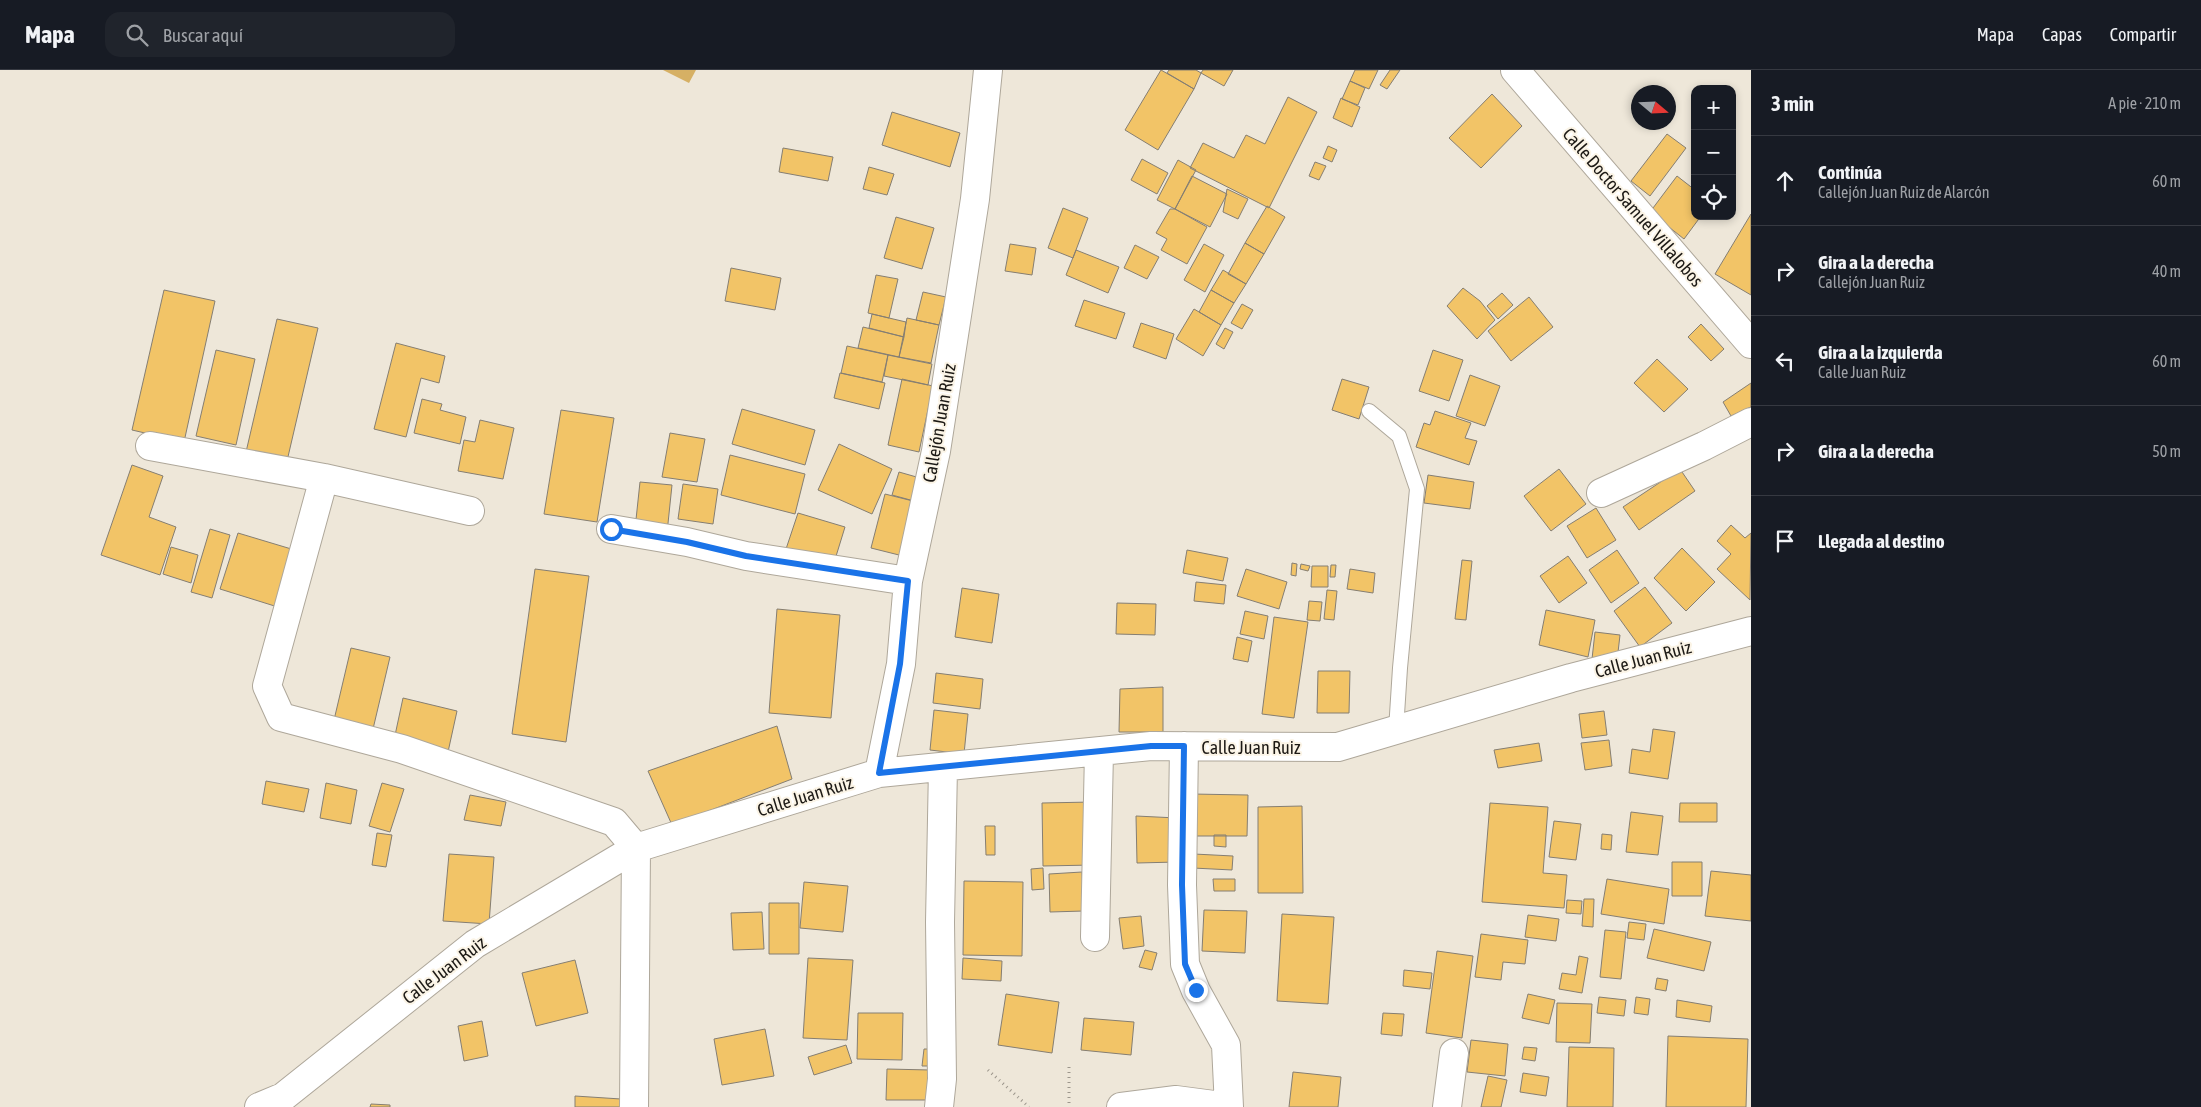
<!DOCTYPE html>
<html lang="es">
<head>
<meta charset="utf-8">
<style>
	:root { --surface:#171b24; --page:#20242c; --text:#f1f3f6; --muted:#9ea1a6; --line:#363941 }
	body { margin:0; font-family:"Asap Condensed",sans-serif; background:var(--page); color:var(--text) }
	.controls { position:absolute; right:15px; top:15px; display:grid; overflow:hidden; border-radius:10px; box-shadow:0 2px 8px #0003 }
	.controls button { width:45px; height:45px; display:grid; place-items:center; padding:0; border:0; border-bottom:1px solid var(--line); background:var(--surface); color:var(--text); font:25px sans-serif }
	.compass { position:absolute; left:1631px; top:15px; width:45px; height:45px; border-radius:50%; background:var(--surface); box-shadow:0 2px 8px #0003; rotate:109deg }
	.stop { position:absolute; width:15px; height:15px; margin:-11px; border:4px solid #1a73e8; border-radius:50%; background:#fff }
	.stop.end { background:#1a73e8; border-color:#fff; box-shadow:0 1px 5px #0008 }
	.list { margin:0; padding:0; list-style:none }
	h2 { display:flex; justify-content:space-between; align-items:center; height:65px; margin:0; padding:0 20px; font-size:21px }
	h2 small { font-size:16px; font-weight:400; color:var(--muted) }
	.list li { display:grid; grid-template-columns:32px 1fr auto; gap:15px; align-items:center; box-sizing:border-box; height:90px; padding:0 20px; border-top:1px solid var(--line) }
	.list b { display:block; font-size:19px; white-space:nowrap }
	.list p { margin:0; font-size:16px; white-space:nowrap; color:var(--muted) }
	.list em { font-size:16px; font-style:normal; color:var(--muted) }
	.icon { flex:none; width:28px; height:28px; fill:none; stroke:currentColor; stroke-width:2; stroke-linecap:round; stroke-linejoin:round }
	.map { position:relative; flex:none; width:1751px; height:1037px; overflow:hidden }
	header { display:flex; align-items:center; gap:30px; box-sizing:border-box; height:70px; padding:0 25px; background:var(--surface); border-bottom:1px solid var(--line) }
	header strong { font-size:24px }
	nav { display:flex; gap:28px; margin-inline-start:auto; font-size:18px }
	.search { width:350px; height:45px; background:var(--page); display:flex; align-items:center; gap:12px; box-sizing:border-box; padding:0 18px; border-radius:15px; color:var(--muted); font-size:19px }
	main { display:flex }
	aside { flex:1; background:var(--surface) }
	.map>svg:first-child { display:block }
	.green { fill:#d6b064 }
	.building { fill:#f2c467; stroke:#857e72 }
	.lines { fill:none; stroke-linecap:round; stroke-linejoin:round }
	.service-casing { stroke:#aea79a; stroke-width:16 }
	.minor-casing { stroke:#aea79a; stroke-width:30 }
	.path { stroke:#9c968c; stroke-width:3; stroke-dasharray:1 4; stroke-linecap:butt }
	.service { stroke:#fff; stroke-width:14 }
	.minor { stroke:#fff; stroke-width:28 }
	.route { stroke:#1a73e8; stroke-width:6 }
	.labels { text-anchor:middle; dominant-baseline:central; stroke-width:4; stroke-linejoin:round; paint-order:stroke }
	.street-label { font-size:18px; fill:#1c1915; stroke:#fbf4e6 }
</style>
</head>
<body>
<header>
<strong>Mapa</strong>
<div class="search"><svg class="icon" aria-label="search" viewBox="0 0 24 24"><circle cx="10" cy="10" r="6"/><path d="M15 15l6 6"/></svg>Buscar aquí</div>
<nav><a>Mapa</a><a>Capas</a><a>Compartir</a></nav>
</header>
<main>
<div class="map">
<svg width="1751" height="1037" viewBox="0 0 1751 1037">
	<rect width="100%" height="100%" fill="#eee7d9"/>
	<!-- green -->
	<path class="green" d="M663,0H696L689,13Z"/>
	<!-- building -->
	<path class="building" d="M1161,0L1194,19L1158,80L1125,60Z
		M1169,0H1196L1201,3L1194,19L1167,3Z
		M1203,0H1233L1224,16L1201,3Z
		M1355,0H1378L1369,19L1350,11Z
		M1390,0H1400L1387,19L1380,15Z
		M1350,11L1365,18L1358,35L1342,29Z
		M1492,24L1522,56L1481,98L1449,68Z
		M1288,27L1317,42L1269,138L1190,98L1203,73L1234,88L1246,65L1265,74Z
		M1341,28L1360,37L1352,57L1333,48Z
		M892,42L960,63L950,97L882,75Z
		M1667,64L1686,78L1650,126L1631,111Z
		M1328,76L1337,80L1332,92L1323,88Z
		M783,78L833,87L828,111L779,102Z
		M1142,89L1168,103L1157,124L1131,110Z
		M1178,90L1196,100L1175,139L1157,130Z
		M1315,92L1326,96L1319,110L1309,106Z
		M869,97L894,104L887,125L863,119Z
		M1192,106L1227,124L1210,157L1175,139Z
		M1677,106L1695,120V146H1701L1684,169L1650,142Z
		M1227,119L1248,129L1238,149L1223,142Z
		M1267,136L1285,147L1264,184L1245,173Z
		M1063,138L1088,148L1073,188L1048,178Z
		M1170,139H1175L1207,157L1187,194L1161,180L1167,169L1156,163Z
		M1751,144V225L1715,204Z
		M896,147L934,158L922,199L884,188Z
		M1245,173L1264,184L1246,214L1228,204Z
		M1010,174L1036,178L1032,205L1005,201Z
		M1204,174L1224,185L1205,222L1184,210Z
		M1135,175L1159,187L1147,209L1124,198Z
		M1076,180L1119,197L1108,223L1066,205Z
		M731,198L781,208L775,240L725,231Z
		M1223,200L1246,214L1234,233L1211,220Z
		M876,205L898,209L889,248L868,243Z
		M1463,218L1480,231L1495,250L1477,269L1447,236Z
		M164,220L215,231L184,372L132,360Z
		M1211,220L1234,233L1221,255L1199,242Z
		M923,222L946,227L939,255L916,250Z
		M1502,223L1513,235L1498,249L1487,236Z
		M1529,227L1553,257L1511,291L1488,261Z
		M1084,230L1125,243L1116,269L1075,256Z
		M1242,234L1253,240L1242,259L1231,253Z
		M1194,239L1221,255L1203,286L1176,269Z
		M872,244L906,252L904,267L869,258Z
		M907,248L939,255L931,293L899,287Z
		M277,249L318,258L287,391L246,382Z
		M1141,253L1174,264L1166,289L1133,277Z
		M1701,254L1724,279L1711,291L1688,267Z
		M863,257L904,267L899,287L858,278Z
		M1225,258L1233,262L1224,279L1216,274Z
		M396,273L445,286L439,313L421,308L406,367L374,359Z
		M847,276L888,285L882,312L841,303Z
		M216,280L255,289L236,375L196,366Z
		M1433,280L1463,290L1449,331L1419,321Z
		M888,285L932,294L928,315L884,306Z
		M1657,289L1688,319L1664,342L1634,313Z
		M840,303L885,313L879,339L834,328Z
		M1470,305L1500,316L1485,356L1456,346Z
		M902,309L933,316L919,382L888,375Z
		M1342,309L1369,317L1359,349L1332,340Z
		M1751,313V337L1731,346L1723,332Z
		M422,329L442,334L440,340L466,347L460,374L414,363Z
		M742,339L815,360L805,395L732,374Z
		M561,340L614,348L597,452L544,444Z
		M1435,341L1471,353L1465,368L1477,371L1469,395L1416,377L1424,353L1430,355Z
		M480,350L514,358L503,409L458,401L464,370L475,372Z
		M670,363L705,369L697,412L662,407Z
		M839,374L892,399L872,444L818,420Z
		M730,385L805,404L795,444L721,425Z
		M132,395L163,406L149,447L176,457L160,505L101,485Z
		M1559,399L1586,434L1551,461L1524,426Z
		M1680,399L1695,421L1639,460L1623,437Z
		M899,402L920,408L914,431L892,425Z
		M1428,405L1474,412L1470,439L1424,433Z
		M640,412L672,415L667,463L635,459Z
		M683,414L718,419L713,454L678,449Z
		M885,424L921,433L907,487L871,478Z
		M1596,438L1616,470L1587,488L1567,456Z
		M798,443L845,457L833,496L785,482Z
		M1731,455L1745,468L1751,463L1750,530L1717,499L1731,484L1717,471Z
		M210,459L230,465L212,528L191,522Z
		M238,463L298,481L281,538L220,519Z
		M171,477L198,485L191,513L163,504Z
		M1682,478L1715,512L1686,541L1654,508Z
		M1187,480L1228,488L1223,511L1183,503Z
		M1617,480L1639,513L1611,533L1589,500Z
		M1568,486L1587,513L1559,533L1540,506Z
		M1462,490L1472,491L1466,550L1455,549Z
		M1292,493L1297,494L1296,506L1291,505Z
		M1301,494L1310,496L1308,501L1300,499Z
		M1331,495H1336L1335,507H1330Z
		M1312,496H1328V517H1311Z
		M535,499L589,506L566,672L512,664Z
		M1246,499L1287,512L1279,539L1237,526Z
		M1350,499L1375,503L1373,523L1347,519Z
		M1196,512L1226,515L1224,534L1194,531Z
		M1645,517L1672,553L1640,577L1614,541Z
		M962,518L999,524L992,573L955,567Z
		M1327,520L1337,521L1334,550L1324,549Z
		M1309,531L1322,532L1320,551L1307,550Z
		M1117,533L1156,534L1155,565L1116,564Z
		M777,539L840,545L831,648L769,643Z
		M1546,540L1595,550L1588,587L1539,575Z
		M1245,541L1268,546L1264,569L1240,564Z
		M1274,547L1308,552L1294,648L1262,644Z
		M1595,562L1620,565L1617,591L1592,589Z
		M1237,567L1252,571L1248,592L1233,589Z
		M351,578L390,587L373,659L334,650Z
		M1318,601H1350L1349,643H1317Z
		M936,603L983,609L980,639L933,633Z
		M1163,617V662H1119L1120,619Z
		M403,628L457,641L448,682L394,670Z
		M934,640L968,644L964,684L930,680Z
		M1604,641L1607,665L1582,668L1579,644Z
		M777,656L792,709L672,755L648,701Z
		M1653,659L1675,662L1668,709L1629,703L1632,679L1650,682Z
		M1609,670L1612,696L1585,700L1581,673Z
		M1539,673L1542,691L1498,698L1494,680Z
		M266,711L309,719L304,742L262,734Z
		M326,713L357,720L351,754L320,748Z
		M382,713L404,719L390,762L369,756Z
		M1192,724L1248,725L1247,766H1192Z
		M470,725L506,732L501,756L464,750Z
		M1092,732L1093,795L1043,796L1042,733Z
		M1490,733L1548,737L1543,803L1567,805L1564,838L1482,832Z
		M1680,733H1717V752H1679Z
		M1302,736L1303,823H1258V737Z
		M1631,742L1663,746L1658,785L1626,782Z
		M1136,746L1177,748V792L1137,793Z
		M1554,751L1581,754L1576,790L1549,787Z
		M985,756H995V785H986Z
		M377,763L392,765L386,797L372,795Z
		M1602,764L1612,765L1611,780L1601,779Z
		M1214,765H1226V777L1214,776Z
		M449,784L494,787L489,854L443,851Z
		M1194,784L1233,786L1232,800L1193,798Z
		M1672,792H1702V826H1672Z
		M1043,798L1044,819L1032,820L1031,799Z
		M1711,801L1751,805V851L1705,846Z
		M1082,802L1084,841L1050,842L1049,804Z
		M1213,809H1235V821H1214Z
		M1607,809L1669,819L1664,854L1601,844Z
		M964,811L1023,812L1022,886L963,885Z
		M804,812L848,816L843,862L800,858Z
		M1584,829H1594L1593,857L1582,856Z
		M1567,830L1582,831L1581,844L1566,843Z
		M769,833H799V884H769Z
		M1204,840L1247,841L1245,883L1202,881Z
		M762,842L764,879L733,880L731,843Z
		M1282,844L1334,847L1328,934L1277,931Z
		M1528,845L1559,849L1556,871L1525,867Z
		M1141,846L1144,876L1123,879L1119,848Z
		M1629,852L1646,854L1644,870L1627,868Z
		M1654,859L1711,872L1704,901L1647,888Z
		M1605,860L1626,862L1621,909L1600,907Z
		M1481,864L1528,870L1525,894L1503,892L1501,910L1475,907Z
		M1145,880L1157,883L1152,900L1139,897Z
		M1437,881L1473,886L1462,968L1426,963Z
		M1579,886L1588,888L1582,923L1559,919L1562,903L1576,905Z
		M808,888L853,890L847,970L803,968Z
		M963,888L1002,891L1001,911L962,909Z
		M575,890L588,943L536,956L522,903Z
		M1404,900L1432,903L1430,919L1403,916Z
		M1657,908L1668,910L1666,921L1655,919Z
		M1006,924L1059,932L1052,983L998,975Z
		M1528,924L1555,930L1549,954L1522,948Z
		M1599,927L1626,930L1624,946L1597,943Z
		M1636,927L1650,929L1648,945L1634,943Z
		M1677,930L1712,936L1710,952L1676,947Z
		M1557,933L1592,934L1590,973L1556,972Z
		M858,943H903L902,990L857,989Z
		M1383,943L1404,944L1402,966L1381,964Z
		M1084,948L1134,952L1131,985L1081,980Z
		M482,951L488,986L464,991L458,956Z
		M765,959L774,1006L722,1015L714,969Z
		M1668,966L1748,969L1746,1037H1666Z
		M1471,970L1508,974L1505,1006L1467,1002Z
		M846,975L852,993L814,1005L808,987Z
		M1524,977L1537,978L1535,991L1522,989Z
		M1569,977L1614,978L1613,1037H1567Z
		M924,979H937L936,996H922Z
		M887,999L930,1000L929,1030H886Z
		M1293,1002L1341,1007L1338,1037H1289Z
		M1523,1003L1549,1007L1546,1026L1520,1022Z
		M1488,1006L1507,1010L1501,1037H1481Z
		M575,1026L621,1029L620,1037H575Z
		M371,1034L390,1035V1037H370Z"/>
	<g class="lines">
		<defs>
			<path id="service" d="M1369,341L1399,366L1417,419L1400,598L1396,660"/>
			<path id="minor" d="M1515,0L1751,274
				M150,376L324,408L470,441
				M324,408L267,616L281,647L402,679L614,752L636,778L634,1037
				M1601,423L1704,376L1751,352
				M611,459L687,472L746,486L908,511
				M1184,676L1182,815L1185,894L1196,921L1226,975L1229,1037
				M879,703L901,594L908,511L936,381L975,129L988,0
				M1095,867L1099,682
				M259,1037L283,1027L475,874L636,778L879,703L1151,676L1338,677L1571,608L1751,561
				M939,1037L942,1009L940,852L943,697
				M1121,1037L1176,1030L1229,1037
				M1447,1037L1454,983"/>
		</defs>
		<!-- service casing -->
		<use href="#service" class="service-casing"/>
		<!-- minor casing -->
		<use href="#minor" class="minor-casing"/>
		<!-- path -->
		<path class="path" d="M1069,997V1037
			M988,1000L1029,1037"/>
		<!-- service -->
		<use href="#service" class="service"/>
		<!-- minor -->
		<use href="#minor" class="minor"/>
	</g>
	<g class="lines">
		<!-- route -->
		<path class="route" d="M611,459L687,472L746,486L908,511L900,594L879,703L1151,676H1184L1182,815L1185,894L1196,920"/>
	</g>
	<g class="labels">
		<!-- street labels -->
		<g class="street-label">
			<text transform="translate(1633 137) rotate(49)">Calle Doctor Samuel Villalobos</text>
			<text transform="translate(939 353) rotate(-80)">Callejón Juan Ruiz</text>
			<text transform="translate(1643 589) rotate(-15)">Calle Juan Ruiz</text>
			<text x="1251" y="677">Calle Juan Ruiz</text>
			<text transform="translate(805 726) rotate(-17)">Calle Juan Ruiz</text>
			<text transform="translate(444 900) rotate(-37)">Calle Juan Ruiz</text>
		</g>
	</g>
</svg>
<div class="controls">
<button>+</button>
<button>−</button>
<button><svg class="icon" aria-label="locate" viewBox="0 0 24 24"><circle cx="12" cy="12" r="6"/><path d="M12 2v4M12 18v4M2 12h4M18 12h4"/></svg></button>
</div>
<svg class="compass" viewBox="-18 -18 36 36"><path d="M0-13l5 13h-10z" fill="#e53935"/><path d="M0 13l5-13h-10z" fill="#9ea1a6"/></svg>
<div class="stop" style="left:611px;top:459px"></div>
<div class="stop end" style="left:1196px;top:920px"></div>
</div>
<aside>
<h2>3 min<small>A pie · 210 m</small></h2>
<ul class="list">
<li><svg class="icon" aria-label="ahead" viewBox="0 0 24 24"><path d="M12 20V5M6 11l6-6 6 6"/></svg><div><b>Continúa</b><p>Callejón Juan Ruiz de Alarcón</p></div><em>60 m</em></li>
<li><svg class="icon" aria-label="right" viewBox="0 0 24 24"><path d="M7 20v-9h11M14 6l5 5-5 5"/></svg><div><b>Gira a la derecha</b><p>Callejón Juan Ruiz</p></div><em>40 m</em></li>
<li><svg class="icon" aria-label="left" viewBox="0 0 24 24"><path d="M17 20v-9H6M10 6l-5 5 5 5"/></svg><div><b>Gira a la izquierda</b><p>Calle Juan Ruiz</p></div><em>60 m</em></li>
<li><svg class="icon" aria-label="right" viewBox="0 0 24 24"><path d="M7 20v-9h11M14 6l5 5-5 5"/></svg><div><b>Gira a la derecha</b></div><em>50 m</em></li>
<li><svg class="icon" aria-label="arrive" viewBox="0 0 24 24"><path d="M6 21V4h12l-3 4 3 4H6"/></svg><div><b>Llegada al destino</b></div></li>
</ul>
</aside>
</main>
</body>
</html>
